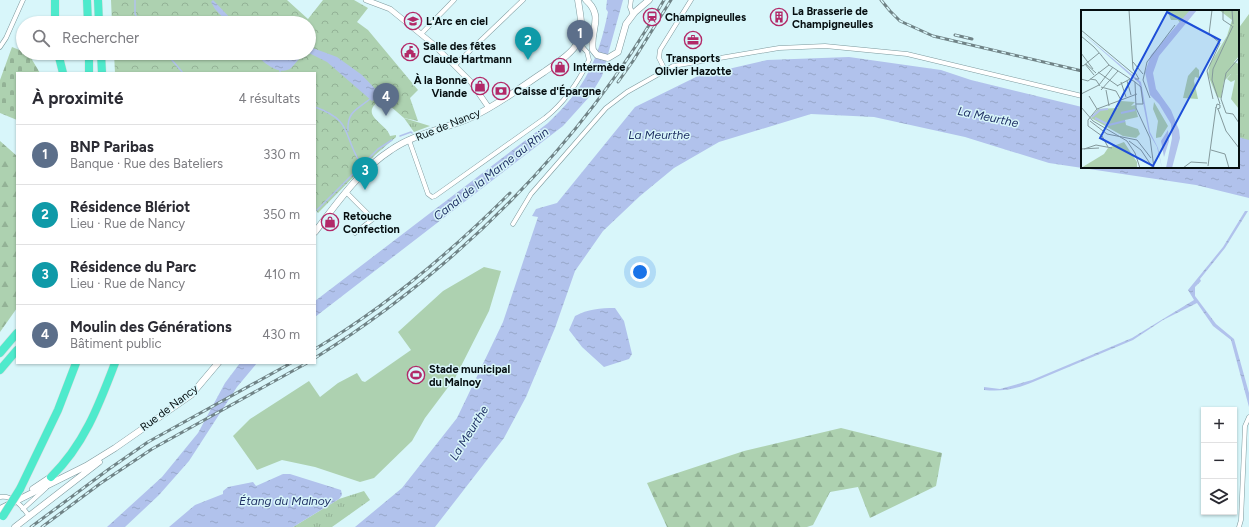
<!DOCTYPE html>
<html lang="fr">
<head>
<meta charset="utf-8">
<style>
	:root { --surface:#fff; --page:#f7f7f7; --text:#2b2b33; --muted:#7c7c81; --line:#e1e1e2; --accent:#1a73e8 }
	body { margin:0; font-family:Figtree,sans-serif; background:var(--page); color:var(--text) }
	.controls { position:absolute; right:12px; bottom:12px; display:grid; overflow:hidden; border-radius:0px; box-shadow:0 1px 3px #0004 }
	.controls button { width:36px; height:36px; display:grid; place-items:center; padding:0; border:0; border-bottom:1px solid var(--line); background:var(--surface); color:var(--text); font:20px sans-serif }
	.you { position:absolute; left:640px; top:272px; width:14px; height:14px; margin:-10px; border:3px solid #fff; border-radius:50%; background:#1a73e8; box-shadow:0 0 0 6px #1a73e833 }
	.badge { display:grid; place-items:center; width:26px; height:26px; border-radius:50%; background:var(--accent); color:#fff; font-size:13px; font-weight:700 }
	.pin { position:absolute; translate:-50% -33px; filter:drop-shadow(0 1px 2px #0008) }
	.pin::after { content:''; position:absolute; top:21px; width:14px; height:12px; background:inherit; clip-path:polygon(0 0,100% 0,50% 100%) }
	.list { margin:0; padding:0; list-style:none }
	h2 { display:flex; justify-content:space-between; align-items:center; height:52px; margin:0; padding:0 16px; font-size:17px }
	h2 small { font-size:13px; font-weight:400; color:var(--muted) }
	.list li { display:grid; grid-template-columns:26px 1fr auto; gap:12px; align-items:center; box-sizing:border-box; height:60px; padding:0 16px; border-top:1px solid var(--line) }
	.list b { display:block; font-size:15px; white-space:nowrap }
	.list p { margin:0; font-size:13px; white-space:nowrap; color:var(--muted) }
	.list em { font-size:13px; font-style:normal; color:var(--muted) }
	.icon { flex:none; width:22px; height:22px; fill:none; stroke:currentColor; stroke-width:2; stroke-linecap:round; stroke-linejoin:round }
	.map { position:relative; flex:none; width:1249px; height:527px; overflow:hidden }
	.search { position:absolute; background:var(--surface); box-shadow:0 1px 3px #0004; left:16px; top:16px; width:300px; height:44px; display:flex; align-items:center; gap:10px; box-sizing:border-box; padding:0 14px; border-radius:22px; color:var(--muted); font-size:15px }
	.panel { position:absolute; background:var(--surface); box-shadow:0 1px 3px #0004; left:16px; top:72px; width:300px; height:292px; border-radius:0px }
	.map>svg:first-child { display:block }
	.grass { fill:url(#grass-tufts) }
	.forest { fill:url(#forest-firs) }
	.cemetery { fill:url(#cemetery-stones) }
	.park { fill:url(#park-crowns) }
	.pitch { fill:#add1b0 }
	.water { fill:url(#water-ripples) }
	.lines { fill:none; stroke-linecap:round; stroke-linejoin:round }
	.stream { stroke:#b1c2ec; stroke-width:1.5 }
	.minor-casing { stroke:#7d999d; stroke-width:5 }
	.tertiary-casing { stroke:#7d999d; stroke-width:6 }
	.secondary-casing { stroke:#7d999d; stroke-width:7 }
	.motorway-casing { stroke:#dcddde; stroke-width:9 }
	.minor { stroke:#fff; stroke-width:4 }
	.tertiary { stroke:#fff; stroke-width:5 }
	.secondary { stroke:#fff; stroke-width:6 }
	.motorway { stroke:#4eeacc; stroke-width:8 }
	.rail-casing { stroke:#708386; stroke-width:3 }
	.rail { stroke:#d8f6fa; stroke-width:1.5; stroke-dasharray:4.5; stroke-linecap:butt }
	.motorway-bridge-casing { stroke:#dcddde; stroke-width:9; stroke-linecap:butt }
	.motorway-bridge { stroke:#4eeacc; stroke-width:8 }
	.labels { text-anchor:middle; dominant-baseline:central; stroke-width:3; stroke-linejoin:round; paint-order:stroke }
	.poi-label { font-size:11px; font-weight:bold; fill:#050e10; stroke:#d8f6fa; text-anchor:start }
	.street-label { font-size:11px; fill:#050e10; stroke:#d8f6fa }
	.water-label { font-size:12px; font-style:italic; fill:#213266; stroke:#d8f6fa }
	.inset-river { fill:none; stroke:#b1c2ec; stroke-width:2 }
	.inset-road { fill:none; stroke:#84999c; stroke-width:1 }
	.view { fill:#1d4ed8; fill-opacity:0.15; stroke:#1d4ed8; stroke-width:2 }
	.inset-edge { fill:none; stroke:#050e10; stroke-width:2 }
</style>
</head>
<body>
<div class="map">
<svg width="1249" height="527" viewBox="0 0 1249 527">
	<defs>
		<pattern id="grass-tufts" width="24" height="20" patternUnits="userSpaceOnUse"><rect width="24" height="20" fill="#add1b0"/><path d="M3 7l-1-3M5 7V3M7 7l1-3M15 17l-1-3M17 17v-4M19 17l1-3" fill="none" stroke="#93b296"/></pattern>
		<pattern id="forest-firs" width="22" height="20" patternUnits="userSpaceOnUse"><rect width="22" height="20" fill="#add1b0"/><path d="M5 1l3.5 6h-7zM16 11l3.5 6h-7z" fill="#93b296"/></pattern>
		<pattern id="cemetery-stones" width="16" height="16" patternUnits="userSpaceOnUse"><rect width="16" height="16" fill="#add1b0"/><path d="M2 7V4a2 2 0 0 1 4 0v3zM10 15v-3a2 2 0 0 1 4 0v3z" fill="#93b296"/></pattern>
		<pattern id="park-crowns" width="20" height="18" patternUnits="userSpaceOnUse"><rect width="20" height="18" fill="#add1b0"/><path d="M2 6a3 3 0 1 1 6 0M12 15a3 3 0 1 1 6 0" fill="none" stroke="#93b296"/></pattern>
		<pattern id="water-ripples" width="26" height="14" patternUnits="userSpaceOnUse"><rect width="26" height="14" fill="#b1c2ec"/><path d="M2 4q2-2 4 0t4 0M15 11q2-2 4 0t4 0" fill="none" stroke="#97a6c9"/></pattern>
	</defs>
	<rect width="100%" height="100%" fill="#d8f6fa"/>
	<!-- grass -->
	<path class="grass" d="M1249,14V172L1238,167V29Z
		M404,118L430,126L414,132Z
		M364,491L370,500L332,527H293L339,499Z"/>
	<!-- forest -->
	<path class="forest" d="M0,141L17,156V308L0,332Z
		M841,428L942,453L936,486L870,518L858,487L830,492L813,525L807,527H667L647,483L744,451Z"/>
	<!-- cemetery -->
	<path class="cemetery" d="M12,47L22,51L23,50V53H28L40,73H17V120L0,113V80Z"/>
	<!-- park -->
	<path class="park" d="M111,0H287L308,19L323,0H354L368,8L357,22L368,30L418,90L410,98L418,121L404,118L382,99C356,115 387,123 390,136L396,135V137L374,156L318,213L315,209V73H115L114,53H309V23H112Z"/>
	<!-- pitch -->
	<path class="pitch" d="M484,267L501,271L489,311L455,378L425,418L412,441L374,478L360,482L315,467L282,460L257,470L233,436L250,419L309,381L320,397L338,383L357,373L362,381L365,382L411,350L398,332L443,291Z"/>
	<!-- water -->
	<path class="water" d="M213,0L235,23H228L215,9L211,2Z
		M607,0H623L602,76L590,96L563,126L315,317V301L548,123C585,88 598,61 608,12L606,9Z
		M310,47L337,57L362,75L382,96L372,101L327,62L309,53Z
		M255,53H265L273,56L282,53H305C300,57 296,63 291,68C280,77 262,62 255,53Z
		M849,57L941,70L971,80L1082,107V167H1238V137L1249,140V198L1196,185L1049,163L965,137L874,117L811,114L719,142L674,168L640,196L603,231L575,271L555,328L526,397L504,438L435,527H355L402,488L457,418L503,322L538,217L532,216L536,209L557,203L635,107L698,76L767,60Z
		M1245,211H1248L1225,248L1200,279L1201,281L1195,287V296L1216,324L1234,339L1249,393V407L1231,340L1213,326L1197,303L1163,320L1133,340L1033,382C1016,389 1002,392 984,390V387L1000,389L1032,380L1132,338L1194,300L1188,290L1223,247Z
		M615,308L624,321L632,354L629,359L604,367L582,347L569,330L575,316C588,309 600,308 615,308Z
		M240,363H257L237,387L189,461L159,495L125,527H107L162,477L198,433L225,383Z
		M283,474H290L341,490L342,495L339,499L293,527H169L195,505L223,494V491L228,487L253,482L256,486Z"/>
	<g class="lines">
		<!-- stream -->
		<path class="stream" d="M135,0V14L140,23
			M166,53L183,73
			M280,69V73
			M315,107C351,120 343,132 358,159
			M348,131C347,112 356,110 370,99
			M400,136L411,132L412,133
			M317,210L378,149L392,140"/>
		<defs>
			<path id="minor" d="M631,0L630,7L633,15
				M421,34L454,0
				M0,47L6,38L23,0
				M455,65L523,0
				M665,70L659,58L660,50L691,0
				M409,140L428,194L432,197L435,196L545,118C565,102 578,83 589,60L587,52L578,42
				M346,192L373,219L355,233
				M513,224L531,194L606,108L627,92L673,66L779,48L825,46L907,54L1082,96
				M0,497C13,495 22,506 29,516
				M23,509L46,488
				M1239,527L1241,520L1245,426L1249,417"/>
			<path id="tertiary" d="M366,0L390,9L433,44L471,82L489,108"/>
			<path id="secondary" d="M586,0C605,17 589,31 593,50L597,55L608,58L618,52L626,24L635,12L649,0
				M315,232C337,203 360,170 391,150C415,133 446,129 472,117C498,105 521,87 544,72C555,64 572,54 578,42C584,29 580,14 578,0
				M33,489L51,477
				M0,509L86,466L115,448L191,395L218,363
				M15,527L99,462"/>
			<path id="motorway" d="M87,0L88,23
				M98,0L99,23
				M55,23V0
				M58,53L63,73
				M89,53V73
				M101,53L102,73
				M0,353L17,333
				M0,370L17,350
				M51,477C84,445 99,405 115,363
				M20,489L58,410L76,363"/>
		</defs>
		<!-- minor casing -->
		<use href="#minor" class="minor-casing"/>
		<!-- tertiary casing -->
		<use href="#tertiary" class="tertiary-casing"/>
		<!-- secondary casing -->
		<use href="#secondary" class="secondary-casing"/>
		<!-- motorway casing -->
		<use href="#motorway" class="motorway-casing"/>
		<!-- minor -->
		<use href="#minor" class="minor"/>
		<!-- tertiary -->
		<use href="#tertiary" class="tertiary"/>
		<!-- secondary -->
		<use href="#secondary" class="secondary"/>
		<!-- motorway -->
		<use href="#motorway" class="motorway"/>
		<defs>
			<path id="rail" d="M881,0L890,11L900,21L933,36L1082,71
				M955,35L972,39
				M618,82L633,61L671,0
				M315,349C387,306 451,252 510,193
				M315,358C456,270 581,145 664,0
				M31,527L109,469L148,442L291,363
				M42,527L101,483L152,449L307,363"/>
		</defs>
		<!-- rail casing -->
		<use href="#rail" class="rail-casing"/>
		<!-- rail -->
		<use href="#rail" class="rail"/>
		<defs>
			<path id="motorway-bridge" d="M3,516L20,489"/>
		</defs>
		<!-- motorway-bridge casing -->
		<use href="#motorway-bridge" class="motorway-bridge-casing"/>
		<!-- motorway-bridge -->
		<use href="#motorway-bridge" class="motorway-bridge"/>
	</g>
	<!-- icons -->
	<defs>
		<symbol id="station-ring" viewBox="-11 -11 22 22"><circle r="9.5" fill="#d8f6fa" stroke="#b22968" stroke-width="1.5"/><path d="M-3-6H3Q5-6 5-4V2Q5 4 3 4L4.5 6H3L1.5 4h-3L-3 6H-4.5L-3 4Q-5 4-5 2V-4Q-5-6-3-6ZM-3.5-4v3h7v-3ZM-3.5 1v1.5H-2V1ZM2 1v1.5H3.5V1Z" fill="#b22968"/></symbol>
		<symbol id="building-ring" viewBox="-11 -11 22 22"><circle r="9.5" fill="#d8f6fa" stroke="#b22968" stroke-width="1.5"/><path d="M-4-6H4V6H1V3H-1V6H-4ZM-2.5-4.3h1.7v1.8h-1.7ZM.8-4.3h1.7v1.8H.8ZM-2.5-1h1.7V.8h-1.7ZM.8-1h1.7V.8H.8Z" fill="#b22968"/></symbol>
		<symbol id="school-ring" viewBox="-11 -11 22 22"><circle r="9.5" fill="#d8f6fa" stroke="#b22968" stroke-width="1.5"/><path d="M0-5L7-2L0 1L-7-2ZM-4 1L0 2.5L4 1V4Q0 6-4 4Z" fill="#b22968"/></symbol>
		<symbol id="office-ring" viewBox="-11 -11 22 22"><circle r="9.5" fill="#d8f6fa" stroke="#b22968" stroke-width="1.5"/><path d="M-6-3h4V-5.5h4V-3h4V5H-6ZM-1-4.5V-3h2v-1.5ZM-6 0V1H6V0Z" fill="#b22968"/></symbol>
		<symbol id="civic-ring" viewBox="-11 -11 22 22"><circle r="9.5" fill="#d8f6fa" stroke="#b22968" stroke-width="1.5"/><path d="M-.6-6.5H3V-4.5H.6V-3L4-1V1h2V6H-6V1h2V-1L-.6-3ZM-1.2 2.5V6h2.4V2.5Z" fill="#b22968"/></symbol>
		<symbol id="shop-ring" viewBox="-11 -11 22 22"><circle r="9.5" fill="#d8f6fa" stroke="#b22968" stroke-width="1.5"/><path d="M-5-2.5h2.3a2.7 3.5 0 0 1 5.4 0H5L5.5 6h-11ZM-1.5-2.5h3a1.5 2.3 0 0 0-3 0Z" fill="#b22968"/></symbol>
		<symbol id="bank-ring" viewBox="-11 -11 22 22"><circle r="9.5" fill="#d8f6fa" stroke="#b22968" stroke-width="1.5"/><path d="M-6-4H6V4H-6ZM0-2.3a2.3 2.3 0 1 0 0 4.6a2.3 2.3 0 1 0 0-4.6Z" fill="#b22968"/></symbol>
		<symbol id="stadium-ring" viewBox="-11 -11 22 22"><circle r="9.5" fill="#d8f6fa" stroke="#b22968" stroke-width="1.5"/><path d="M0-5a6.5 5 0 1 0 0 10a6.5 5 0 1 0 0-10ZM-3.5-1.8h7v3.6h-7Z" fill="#b22968"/></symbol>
	</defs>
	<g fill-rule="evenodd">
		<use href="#station-ring" x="642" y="7" width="20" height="20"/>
		<use href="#building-ring" x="769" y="7" width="20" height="20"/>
		<use href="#school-ring" x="403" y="11" width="20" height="20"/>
		<use href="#office-ring" x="683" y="30" width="20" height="20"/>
		<use href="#civic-ring" x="400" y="42" width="20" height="20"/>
		<use href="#shop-ring" x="550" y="57" width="20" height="20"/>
		<use href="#shop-ring" x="470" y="76" width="20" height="20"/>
		<use href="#bank-ring" x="491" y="81" width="20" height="20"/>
		<use href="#shop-ring" x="320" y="212" width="20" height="20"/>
		<use href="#stadium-ring" x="406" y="365" width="20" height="20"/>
	</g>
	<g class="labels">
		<!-- poi labels -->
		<g class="poi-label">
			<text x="792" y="11">La Brasserie de<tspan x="792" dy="13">Champigneulles</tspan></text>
			<text x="665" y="17">Champigneulles</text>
			<text x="426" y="21">L'Arc en ciel</text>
			<text x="423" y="46">Salle des fêtes<tspan x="423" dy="13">Claude Hartmann</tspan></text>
			<text x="693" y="58" text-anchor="middle">Transports<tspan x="693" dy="13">Olivier Hazotte</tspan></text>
			<text x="573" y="67">Intermède</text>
			<text x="467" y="80" text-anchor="end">À la Bonne<tspan x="467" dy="13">Viande</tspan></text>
			<text x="514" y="91">Caisse d'Épargne</text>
			<text x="343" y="216">Retouche<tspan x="343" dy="13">Confection</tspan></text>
			<text x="429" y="369">Stade municipal<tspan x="429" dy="13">du Malnoy</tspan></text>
		</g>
		<!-- street labels -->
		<g class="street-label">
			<text transform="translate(448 125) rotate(-22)">Rue de Nancy</text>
			<text transform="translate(169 408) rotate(-37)">Rue de Nancy</text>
		</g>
		<!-- water labels -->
		<g class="water-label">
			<text transform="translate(988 117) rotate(12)">La Meurthe</text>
			<text x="659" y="135">La Meurthe</text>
			<text transform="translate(491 174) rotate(-38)">Canal de la Marne au Rhin</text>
			<text transform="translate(469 433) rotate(-58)">La Meurthe</text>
			<text x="285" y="501">Étang du Malnoy</text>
		</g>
	</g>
	<!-- overview -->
	<g transform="translate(1081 10)">
		<rect width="158" height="158" fill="#d8f6fa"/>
		<path d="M86,0H115L100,14L97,10H90ZM138,0H158V46L153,52L158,54V65L150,64L143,71L140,88L136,87L127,65L129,54L146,26L151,10Z" fill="#add1b0"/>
		<path d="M115,57L118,60V68L114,67L113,71L117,89L102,88L107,66ZM151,63L158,65V99L150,89L154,70L150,72L146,69ZM43,132L56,152V158H0L23,144L27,138Z" fill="#add1b0"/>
		<path d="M40,91L54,92L50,96L54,95L57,107L44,110L45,115L57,119L59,124L55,128L42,126L10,108L17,99L37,98L36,94Z" fill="#add1b0"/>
		<path d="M73,92L87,116L80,127L75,128V125L77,111L72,99Z" fill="#add1b0"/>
		<path d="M109,0H116L78,46L72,63L75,79L90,100L98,120L99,128L91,158H85L91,128L90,114L78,94L69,85L64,62L70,45ZM0,22L60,72L69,122L77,138L81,158L76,137L68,123L58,73ZM87,120L88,131L83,147L80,131Z" fill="#b1c2ec"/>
		<path class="inset-river" d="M40,103L54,100M11,107L19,100L27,99M14,108L28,115L44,111"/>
		<path class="inset-road" d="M48,0L52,59L58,69H54M131,0L128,24L139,33L126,61L132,89M142,0V10L151,16M151,0L152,14M0,20L54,65M0,26L13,37M13,37L21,46M0,43L12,59M20,45L28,55L54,72L55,98L69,128L73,158M158,48L145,63L140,89L145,103L152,104L158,113M52,52L62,64M4,54L13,65M5,54L15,63M0,55L2,56L18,43M17,62L37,76M0,69L7,71L28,55M9,69L15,70L19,76M46,71L50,85M40,72L45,87M54,72L60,77L62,94H55M18,75L32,57M36,76L49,69M20,77L35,81L40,90M20,80L37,61M25,80L28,96M0,84L18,75M8,86L16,99M69,88L62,70L66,52L94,15M139,94L131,70L132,59L152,16M0,97L12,111L46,131L54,143L59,158M135,98L136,94L139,95V98L136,99M137,99L145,121L158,138M9,111L26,124L56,130L70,148M7,116V110L16,99L56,84M7,116L21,126L27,137M48,131L60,140L72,158M0,139L18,138M3,139L15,135L31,138M130,140L144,144L148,158M127,156L135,97M102,158L110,152L126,153"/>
		<path class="view" d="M86,2L139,30L72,156L19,128Z"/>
		<rect width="158" height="158" class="inset-edge"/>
	</g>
</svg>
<div class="controls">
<button>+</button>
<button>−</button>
<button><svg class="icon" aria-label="layers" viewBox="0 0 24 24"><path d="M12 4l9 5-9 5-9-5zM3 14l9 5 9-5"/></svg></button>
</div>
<div class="you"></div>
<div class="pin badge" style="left:580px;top:53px;background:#5c6f8a">1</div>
<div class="pin badge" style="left:528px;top:60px;background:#0f9aa8">2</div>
<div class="pin badge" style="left:365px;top:190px;background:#0f9aa8">3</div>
<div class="pin badge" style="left:386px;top:116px;background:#5c6f8a">4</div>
<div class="search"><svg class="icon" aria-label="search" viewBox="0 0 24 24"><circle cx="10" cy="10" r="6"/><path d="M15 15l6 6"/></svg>Rechercher</div>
<section class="panel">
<h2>À proximité<small>4 résultats</small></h2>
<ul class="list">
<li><span class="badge" style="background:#5c6f8a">1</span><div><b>BNP Paribas</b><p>Banque · Rue des Bateliers</p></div><em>330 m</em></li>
<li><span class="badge" style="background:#0f9aa8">2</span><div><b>Résidence Blériot</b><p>Lieu · Rue de Nancy</p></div><em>350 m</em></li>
<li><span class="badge" style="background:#0f9aa8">3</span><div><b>Résidence du Parc</b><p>Lieu · Rue de Nancy</p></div><em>410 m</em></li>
<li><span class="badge" style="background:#5c6f8a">4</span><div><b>Moulin des Générations</b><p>Bâtiment public</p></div><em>430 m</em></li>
</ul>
</section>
</div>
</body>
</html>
